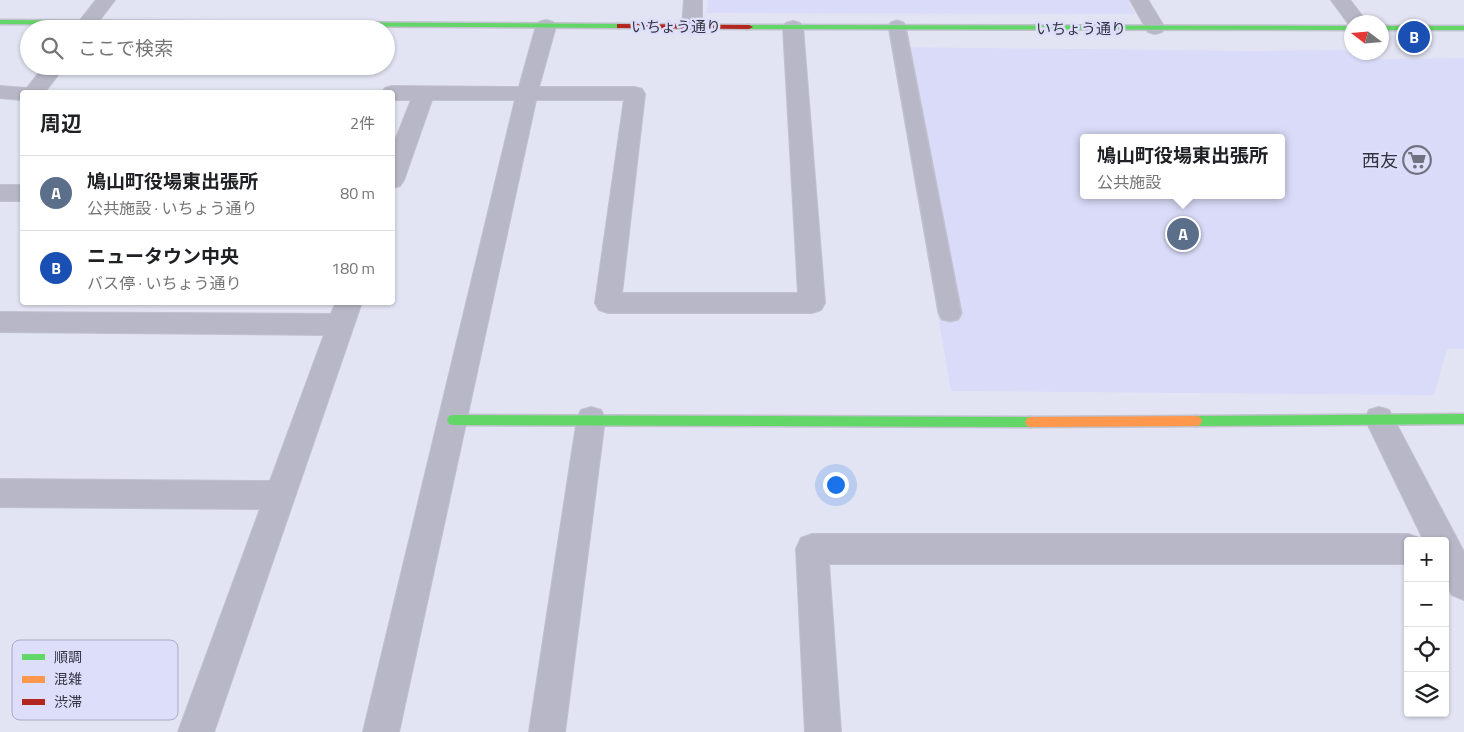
<!DOCTYPE html>
<html lang="ja">
<head>
<meta charset="utf-8">
<style>
	:root { --surface:#fff; --page:#f2f2f2; --text:#202124; --muted:#757577; --line:#e0e0e0; --accent:#71717f }
	body { margin:0; font-family:"Titillium Web","Noto Sans JP",sans-serif; background:var(--page); color:var(--text) }
	.controls { position:absolute; right:15px; bottom:15px; display:grid; overflow:hidden; border-radius:5px; box-shadow:0 1px 4px #0004 }
	.controls button { width:45px; height:45px; display:grid; place-items:center; padding:0; border:0; border-bottom:1px solid var(--line); background:var(--surface); color:var(--text); font:25px sans-serif }
	.compass { position:absolute; left:1344px; top:15px; width:45px; height:45px; border-radius:50%; background:var(--surface); box-shadow:0 1px 4px #0004; rotate:286deg }
	.you { position:absolute; left:835px; top:484px; width:18px; height:18px; margin:-12px; border:4px solid #fff; border-radius:50%; background:#1a73e8; box-shadow:0 0 0 8px #1a73e833 }
	.badge { display:grid; place-items:center; width:32px; height:32px; border-radius:50%; background:var(--accent); color:#fff; font-size:16px; font-weight:700 }
	.pin { position:absolute; translate:-50% -50%; border:2px solid #fff; box-shadow:0 1px 5px #0006 }
	.popup { position:absolute; left:1080px; top:134px; width:205px; height:65px; box-sizing:border-box; display:grid; place-content:center; border-radius:5px; background:var(--surface); filter:drop-shadow(0 1px 4px #0005); font-size:16px; white-space:nowrap; color:var(--muted) }
	.popup b { font-size:19px; color:var(--text) }
	.popup::after { content:''; position:absolute; left:50%; top:100%; margin-left:-10px; border:10px solid transparent; border-top-color:var(--surface) }
	.list { margin:0; padding:0; list-style:none }
	h2 { display:flex; justify-content:space-between; align-items:center; height:65px; margin:0; padding:0 20px; font-size:21px }
	h2 small { font-size:16px; font-weight:400; color:var(--muted) }
	.list li { display:grid; grid-template-columns:32px 1fr auto; gap:15px; align-items:center; box-sizing:border-box; height:75px; padding:0 20px; border-top:1px solid var(--line) }
	.list b { display:block; font-size:19px; white-space:nowrap }
	.list p { margin:0; font-size:16px; white-space:nowrap; color:var(--muted) }
	.list em { font-size:16px; font-style:normal; color:var(--muted) }
	.icon { flex:none; width:28px; height:28px; fill:none; stroke:currentColor; stroke-width:2; stroke-linecap:round; stroke-linejoin:round }
	.map { position:relative; flex:none; width:1464px; height:732px; overflow:hidden }
	.search { position:absolute; background:var(--surface); box-shadow:0 1px 4px #0004; left:20px; top:20px; width:375px; height:55px; display:flex; align-items:center; gap:12px; box-sizing:border-box; padding:0 18px; border-radius:28px; color:var(--muted); font-size:19px }
	.panel { position:absolute; background:var(--surface); box-shadow:0 1px 4px #0004; left:20px; top:90px; width:375px; height:215px; border-radius:5px }
	.map>svg:first-child { display:block }
	.built { fill:#d9dbf8; fill-rule:evenodd }
	.lines { fill:none; stroke-linecap:round; stroke-linejoin:round }
	.lane-casing { stroke:#c1c1ce; stroke-width:3 }
	.street-casing { stroke:#c1c1ce; stroke-width:2 }
	.fast-casing { stroke:#c1c1ce; stroke-width:3 }
	.slow-casing { stroke:#c1c1ce; stroke-width:3 }
	.jam-casing { stroke:#c1c1ce; stroke-width:3 }
	.lane { fill:#b7b7c7; fill-rule:evenodd }
	.street { fill:#b7b7c7; fill-rule:evenodd }
	.fast { fill:#63d668; fill-rule:evenodd }
	.slow { fill:#ff974d; fill-rule:evenodd }
	.jam { fill:#b3261e; fill-rule:evenodd }
	.labels { text-anchor:middle; dominant-baseline:central; stroke-width:5; stroke-linejoin:round; paint-order:stroke }
	.far-street-label { font-size:15px; fill:#333341; stroke:#dcdefa }
	.poi-label { font-size:18px; fill:#333341; stroke:#dcdefa; text-anchor:end }
	.key { fill:#dcdefa; stroke:#a9abc2; stroke-width:1 }
	.key-label { font-size:14px; fill:#333341 }
</style>
</head>
<body>
<div class="map">
<svg width="1464" height="732" viewBox="0 0 1464 732">
	<rect width="100%" height="100%" fill="#e3e4f3"/>
	<!-- built -->
	<path class="built" d="M708,0H1128L1135,14L707,13Z
		M892,47L1253,51L1343,50L1374,59L1464,58V349H1447L1434,395L951,391ZM1084,138H1282V195H1084Z"/>
	<g class="lines">
		<defs>
			<path id="lane" d="M897,21L903,23L905,26L961,313L958,319L950,321L942,319L939,313L889,26L891,23Z"/>
			<path id="street" d="M96,0H115L93,29H73Z
				M684,0H702V26L699,30L692,32L685,30L682,26Z
				M1130,0H1148L1165,28L1162,32L1155,34L1148,32Z
				M1331,0H1350L1367,22H1352L1350,26Z
				M546,20L553,22L556,26L539,87H635L642,89L645,94L622,293H798L783,27L786,23L793,21L800,23L803,27L825,303L821,310L812,313H608L599,310L595,303L624,100H536L399,732H363L515,100H432L404,180L400,186L392,188V148L411,100H392V92H382L385,88L392,86L519,87L536,26L539,22Z
				M44,66H65L45,92H22V100L0,98V86L27,88Z
				M0,185H22V201H0Z
				M336,302H362L214,732H178L260,509L0,507V479L270,481L324,335L0,332V312L331,314Z
				M591,407L601,410L605,419L565,732H529L577,419L581,410Z
				M1379,407L1389,410L1464,552V600L1452,595L1445,582V541H1424L1365,419L1369,410Z
				M812,534H1408L1419,538L1420,541H1408V564H829L841,732H805L796,549L801,538Z"/>
			<path id="fast" d="M0,20L620,24L624,26L620,28L0,24Z
				M746,25L1352,26V30L749,29H746Z
				M1382,26H1464V30H1382Z
				M1464,414V424L1196,426L1192,425L1190,421L1192,417L1196,416Z
				M453,415L1031,417L1035,418L1037,422L1035,426L1031,427L453,425L449,424L447,420L449,416Z"/>
			<path id="slow" d="M1196,416L1200,417L1202,421L1200,425L1196,426L1031,427L1027,426L1025,422L1027,418L1031,417Z"/>
			<path id="jam" d="M617,24L749,25L753,27L749,29L620,28H617Z"/>
		</defs>
		<!-- lane casing -->
		<use href="#lane" class="lane-casing"/>
		<!-- street casing -->
		<use href="#street" class="street-casing"/>
		<!-- fast casing -->
		<use href="#fast" class="fast-casing"/>
		<!-- slow casing -->
		<use href="#slow" class="slow-casing"/>
		<!-- jam casing -->
		<use href="#jam" class="jam-casing"/>
		<!-- lane -->
		<use href="#lane" class="lane"/>
		<!-- street -->
		<use href="#street" class="street"/>
		<!-- fast -->
		<use href="#fast" class="fast"/>
		<!-- slow -->
		<use href="#slow" class="slow"/>
		<!-- jam -->
		<use href="#jam" class="jam"/>
	</g>
	<!-- icons -->
	<defs>
		<symbol id="supermarket-ring" viewBox="-11 -11 22 22"><circle r="9.5" fill="#dcdefa" stroke="#71717f" stroke-width="1.5"/><path d="M-6-5.5h2.5l.6 2H6L4.5 2H-2.5L-4.4-4H-6ZM-1.5 3.2a1.3 1.3 0 1 0 .1 0ZM3 3.2a1.3 1.3 0 1 0 .1 0Z" fill="#71717f"/></symbol>
	</defs>
	<g fill-rule="evenodd">
		<use href="#supermarket-ring" x="1401" y="144" width="32" height="32"/>
	</g>
	<g class="labels">
		<!-- far-street labels -->
		<g class="far-street-label">
			<text x="676" y="26">いちょう通り</text>
			<text x="1081" y="28">いちょう通り</text>
		</g>
		<!-- poi labels -->
		<g class="poi-label">
			<text x="1398" y="160">西友</text>
		</g>
	</g>
	<!-- legend -->
	<rect x="12" y="640" width="166" height="80" rx="8" class="key"/>
	<rect x="22" y="654" width="23" height="6" fill="#63d668"/>
	<rect x="22" y="676" width="23" height="7" fill="#ff974d"/>
	<rect x="22" y="699" width="23" height="6" fill="#b3261e"/>
	<g class="key-label">
		<text x="54" y="662">順調</text>
		<text x="54" y="684">混雑</text>
		<text x="54" y="707">渋滞</text>
	</g>
</svg>
<div class="controls">
<button>+</button>
<button>−</button>
<button><svg class="icon" aria-label="locate" viewBox="0 0 24 24"><circle cx="12" cy="12" r="6"/><path d="M12 2v4M12 18v4M2 12h4M18 12h4"/></svg></button>
<button><svg class="icon" aria-label="layers" viewBox="0 0 24 24"><path d="M12 4l9 5-9 5-9-5zM3 14l9 5 9-5"/></svg></button>
</div>
<svg class="compass" viewBox="-18 -18 36 36"><path d="M0-13l5 13h-10z" fill="#e53935"/><path d="M0 13l5-13h-10z" fill="#757577"/></svg>
<div class="you"></div>
<div class="pin badge" style="left:1183px;top:234px;background:#5c6f8a">A</div>
<div class="popup"><b>鳩山町役場東出張所</b>公共施設</div>
<div class="pin badge" style="left:1414px;top:37px;background:#1a4fb4">B</div>
<div class="search"><svg class="icon" aria-label="search" viewBox="0 0 24 24"><circle cx="10" cy="10" r="6"/><path d="M15 15l6 6"/></svg>ここで検索</div>
<section class="panel">
<h2>周辺<small>2件</small></h2>
<ul class="list">
<li><span class="badge" style="background:#5c6f8a">A</span><div><b>鳩山町役場東出張所</b><p>公共施設 · いちょう通り</p></div><em>80 m</em></li>
<li><span class="badge" style="background:#1a4fb4">B</span><div><b>ニュータウン中央</b><p>バス停 · いちょう通り</p></div><em>180 m</em></li>
</ul>
</section>
</div>
</body>
</html>
